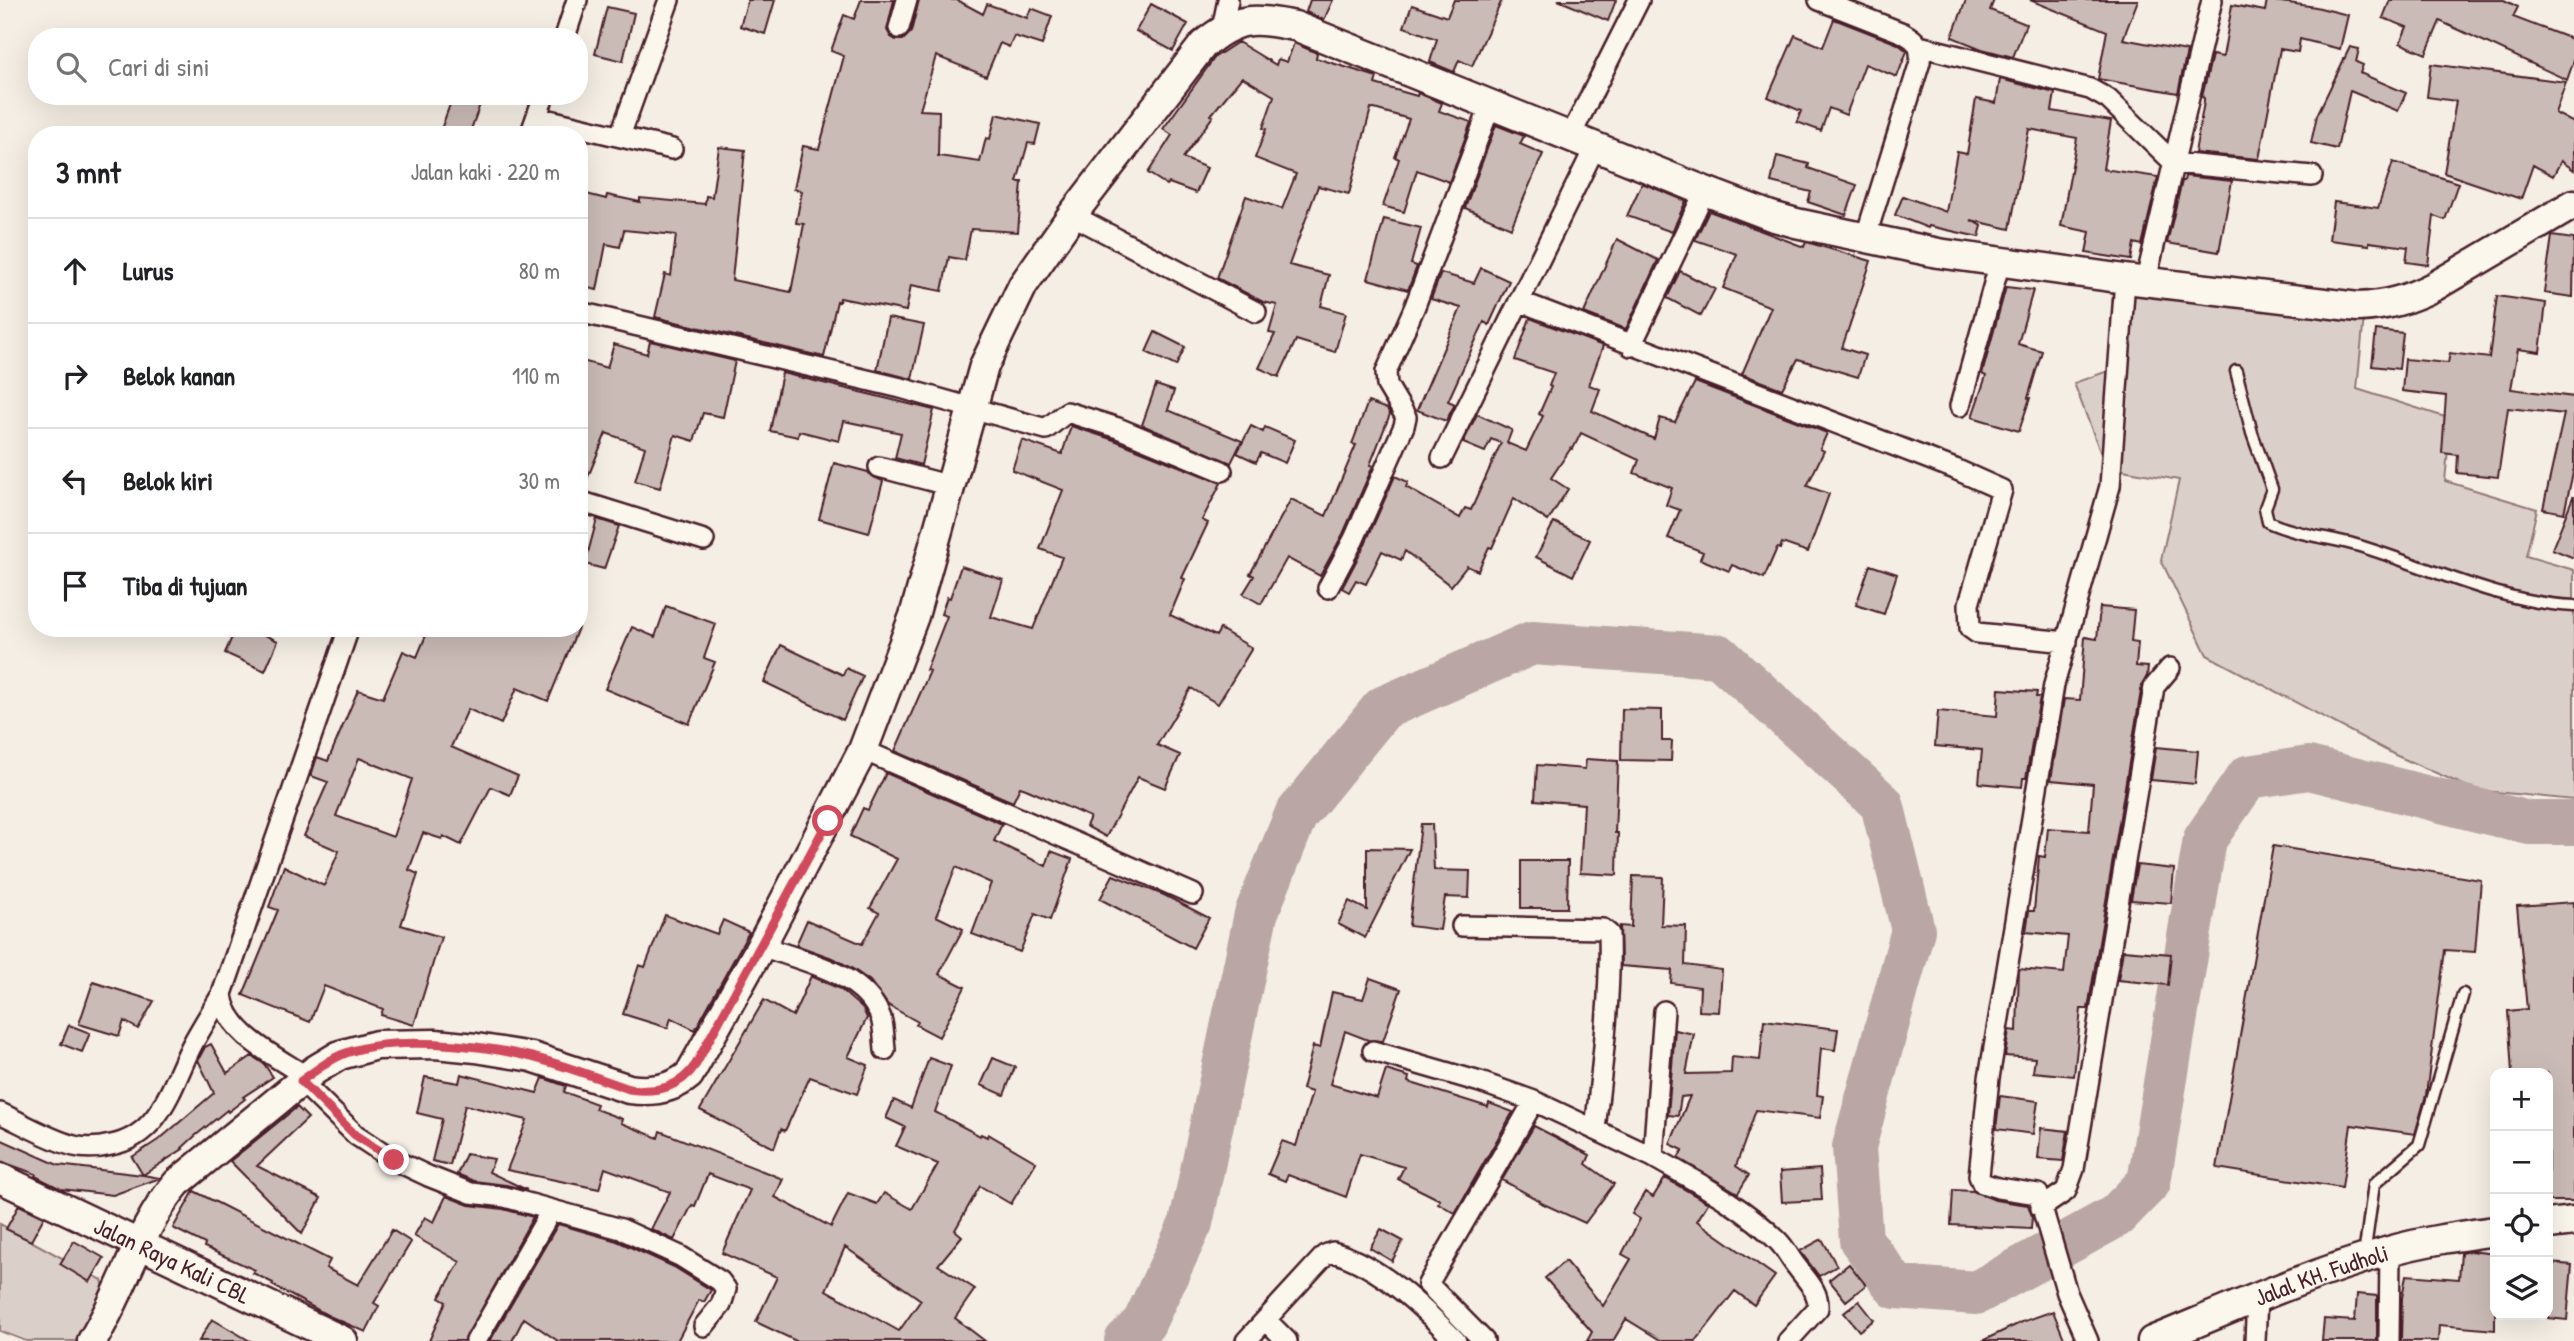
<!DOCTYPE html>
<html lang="id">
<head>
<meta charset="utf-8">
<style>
	:root { --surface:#fff; --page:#f6f6f6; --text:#202124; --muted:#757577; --line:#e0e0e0 }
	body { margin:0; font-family:"Patrick Hand",sans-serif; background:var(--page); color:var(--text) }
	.controls { position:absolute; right:21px; bottom:21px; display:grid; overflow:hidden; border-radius:14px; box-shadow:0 7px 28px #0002 }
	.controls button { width:63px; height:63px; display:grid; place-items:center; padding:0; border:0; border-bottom:2px solid var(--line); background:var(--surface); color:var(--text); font:35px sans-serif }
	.stop { position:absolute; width:21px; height:21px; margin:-16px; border:5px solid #d1495b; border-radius:50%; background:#fff }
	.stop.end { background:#d1495b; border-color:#fff; box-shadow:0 2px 7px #0008 }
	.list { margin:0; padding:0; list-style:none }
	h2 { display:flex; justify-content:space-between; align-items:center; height:91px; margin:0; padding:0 28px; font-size:30px }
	h2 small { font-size:23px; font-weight:400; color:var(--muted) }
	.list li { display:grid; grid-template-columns:46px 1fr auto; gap:21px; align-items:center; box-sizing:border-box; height:105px; padding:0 28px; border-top:2px solid var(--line) }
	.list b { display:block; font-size:26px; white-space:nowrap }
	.list em { font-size:23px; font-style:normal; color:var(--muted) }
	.icon { flex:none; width:38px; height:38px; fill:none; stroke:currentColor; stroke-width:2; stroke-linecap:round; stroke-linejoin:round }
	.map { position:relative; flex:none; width:2574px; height:1341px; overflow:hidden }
	.search { position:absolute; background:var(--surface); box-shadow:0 7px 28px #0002; left:28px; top:28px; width:560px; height:77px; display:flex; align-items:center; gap:18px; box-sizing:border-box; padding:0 24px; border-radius:28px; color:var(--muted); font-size:26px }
	.panel { position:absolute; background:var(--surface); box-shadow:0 7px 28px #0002; left:28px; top:126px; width:560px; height:511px; border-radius:28px }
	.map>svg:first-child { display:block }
	.green { fill:#dbd0c9; stroke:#92787a; stroke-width:2 }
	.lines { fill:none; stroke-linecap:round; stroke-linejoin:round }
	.river { stroke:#baa7a5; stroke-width:44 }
	.building { fill:#cabbb6; stroke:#4a1f2b; stroke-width:2; fill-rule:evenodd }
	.lane-casing { stroke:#4a1f2b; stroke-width:15 }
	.street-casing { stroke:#4a1f2b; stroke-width:24 }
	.secondary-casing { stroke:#4a1f2b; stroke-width:33 }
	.lane { stroke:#fbf7ec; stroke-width:10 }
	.street { stroke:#fbf7ec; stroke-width:19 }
	.secondary { stroke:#fbf7ec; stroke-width:28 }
	.route { stroke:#d1495b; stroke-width:9 }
	.labels { text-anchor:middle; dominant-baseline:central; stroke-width:6; stroke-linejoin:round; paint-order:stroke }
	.street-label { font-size:24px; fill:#4a1f2b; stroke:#fbf7ec }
</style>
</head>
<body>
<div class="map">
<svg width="2574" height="1341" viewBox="0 0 2574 1341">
	<rect width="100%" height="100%" fill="#f4eee4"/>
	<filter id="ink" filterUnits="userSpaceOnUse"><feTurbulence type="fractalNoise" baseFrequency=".0143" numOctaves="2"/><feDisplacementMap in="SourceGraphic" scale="14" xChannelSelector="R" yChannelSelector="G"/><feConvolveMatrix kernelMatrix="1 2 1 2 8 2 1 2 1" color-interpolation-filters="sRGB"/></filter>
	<g filter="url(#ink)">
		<!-- green -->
		<path class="green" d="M2133,282L2364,316L2357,389L2451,419L2445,481L2537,509L2526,556L2574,570V800L2475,790L2395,755L2207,655L2161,560L2179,480L2106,467L2074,383L2128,364Z
			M0,1224L102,1280L110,1312L92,1341H26L0,1331Z"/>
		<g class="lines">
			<!-- river -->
			<path class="river" d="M1126,1341L1144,1323L1191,1223L1256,914L1296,815L1383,708L1532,643L1719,656L1882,804L1913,930L1854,1147L1861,1240L1896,1287L1976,1293L2116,1216L2149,1182L2205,839L2248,777L2309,768L2529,823H2574"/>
		</g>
		<!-- building -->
		<path class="building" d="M748,0H775L765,34L740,26Z
			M861,0H894L887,30L891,37L896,40H903L911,32L919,0H957L983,14L987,4L1027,18L1031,8L1052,16L1042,45L1014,36L1009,47L1000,43L986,76L936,56L920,110L939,111L938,156L980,162L986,138L990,139L996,114L1040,124L1035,144L1028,143L1017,182H1022L1018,232L971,229L965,260L949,257L942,291L911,285L906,311L840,298L839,302L837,301L824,357L655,317L665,274L671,276L676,235L624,230L620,247L606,244L597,290L579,286V271L588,228L579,226V192L606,199L607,195L640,202V198L705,204L706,196L712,197L719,147L745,150L732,280L791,292L804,224L796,223L802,191L794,189L803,146L819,149L844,56L831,51L844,15L854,19Z
			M1310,0H1333L1324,20L1306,12Z
			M1454,0H1502L1472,66L1459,60L1454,72L1430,62L1437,39L1404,27L1412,5L1447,17Z
			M1558,0H1616L1608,21Z
			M1966,0H1994L1990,10L2026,24L2013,57L1982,49L1952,37Z
			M2030,0H2138L2123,39L2187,51L2178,93L2098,79L2107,31Z
			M2267,0L2316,7L2348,15L2340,49L2300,39L2298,52L2280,49L2259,159L2195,153L2204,102V98L2202,97L2212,55L2223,57L2232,5L2265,11Z
			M2390,0H2504L2518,7L2513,17L2574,40V60L2567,80L2440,21L2426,54L2400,43L2407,27L2383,18Z
			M1151,4L1188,24L1173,51L1136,31Z
			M607,7L634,13L623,61L595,54Z
			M1834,19L1898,44L1907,51L1897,77L1865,64L1846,115L1829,108L1821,131L1797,122L1801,111L1768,97L1795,35L1823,47Z
			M1238,42L1276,65L1278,59L1287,62L1294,43L1317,53L1316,58L1377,77L1375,84L1417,96L1418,93L1442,103L1439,111L1471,122L1449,182L1417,170L1404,212L1383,206L1399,159L1395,157L1409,119L1371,108L1349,194L1318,186L1289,265L1329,275L1321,306L1346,313L1335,352L1296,340L1279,377L1259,368L1275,334L1269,333L1277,305L1263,302L1217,278L1246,196L1282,209L1296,174L1255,158L1266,129L1263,128L1274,96L1242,77L1211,115L1213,116L1183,158L1207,168L1196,193L1169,183L1167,185L1148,173L1172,135L1163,129L1215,57Z
			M2350,47L2359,49L2356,62L2363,65L2360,73L2406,93L2398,111L2350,91L2337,149L2311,143L2317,115Z
			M2431,64L2566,82L2555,113L2574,123V170L2561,161L2553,176L2533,165L2521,199L2444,173L2456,101L2427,97Z
			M2000,79L2055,93L2052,111L2111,121L2103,169L2158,177L2142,245L2134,243L2131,260L2086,253L2090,232L2061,226L2077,138L2029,129L2010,229L1971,220L1982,226L1979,237L1929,226L1928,228L1895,215L1903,196L1946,212L1957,152L1967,154L1976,99L1996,103Z
			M453,96H483L469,135H439Z
			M1496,125L1524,136L1520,144L1543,154L1511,228L1465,208Z
			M1777,156L1809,164L1808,168L1857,185L1846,215L1808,202L1811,192L1771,182Z
			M2393,162L2458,183L2445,220L2434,216L2428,265L2406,262L2408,247L2369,242V245L2329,240L2334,202L2378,208Z
			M2185,176L2232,181L2219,252L2167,243L2182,181H2184Z
			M1642,183L1686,201L1672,232L1627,216Z
			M1709,211L1804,247L1806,242L1810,243L1871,261L1842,348L1865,355L1858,377L1798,359L1782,389L1742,374L1771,307L1723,288L1737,254L1695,240Z
			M1384,219L1421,228L1411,264L1417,266L1408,290L1368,279Z
			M2552,236L2574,239L2573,297L2544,293Z
			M1617,239L1658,260L1626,329L1584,313Z
			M1481,268L1509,281L1489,325L1484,322L1448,401L1455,404L1446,421L1417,410L1461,308L1431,299L1441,273L1474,283Z
			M1680,271L1715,289L1701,316L1667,298Z
			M2006,287L2033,290L2018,344L2042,351L2028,398H2030L2019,431L1972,417L1986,376L1982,374Z
			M2497,296L2546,303L2540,352L2518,349L2511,389L2574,397V468L2564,513L2543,509L2564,414L2508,408L2498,477L2457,473L2458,455L2442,453L2446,396L2402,391L2405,359L2448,363L2450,353L2489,358Z
			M888,318L924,325L912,379L877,370Z
			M1530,318L1603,346L1589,385L1600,389L1592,411L1654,439L1660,418L1675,422L1695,382L1827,433L1820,449L1824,451L1807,486L1829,494L1808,552L1782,543L1780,549L1777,548L1764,578L1732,565L1729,571L1700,559L1703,552L1668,538L1680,510L1666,505L1672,488L1634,473L1639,460L1581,433L1573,449L1571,448L1551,478L1568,489L1548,521L1514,498L1492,548L1489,547L1478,571L1467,566L1451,586L1405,551L1401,560L1382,551L1366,584L1356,580L1349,592L1342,588L1365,544L1395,476L1408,482L1406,487L1460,518L1465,508L1471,510L1501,443L1491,439L1485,452L1463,443L1477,414L1512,430L1507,443L1526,451L1543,416L1539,414L1551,387L1549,386L1554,373L1515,360Z
			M2376,330L2403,333L2399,369L2372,366Z
			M1155,332L1185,347L1176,366L1146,352Z
			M650,341L735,361L723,417L703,413L694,441L675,435L660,488L635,481L645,447L606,433L583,489H579V417L587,398L579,397V360L607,368L614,344L647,354Z
			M782,373L934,410L921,465L895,458L901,433L844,421L839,441L799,431L798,437L770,431Z
			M1156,385L1174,391L1168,410L1242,441L1231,463L1142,425Z
			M1368,402L1387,409L1390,414L1370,465L1373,466L1343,534L1320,576L1287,558L1261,604L1243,594L1254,576L1250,574L1291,499L1326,516L1356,445L1352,444Z
			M1071,426L1114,440L1221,483L1202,520L1208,523L1182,578L1185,579L1170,615L1216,636L1220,629L1252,648L1218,704L1191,688L1157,745L1180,755L1165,788L1138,777L1106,837L1086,826L1090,817L1026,789L1020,787L1013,802L895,751L930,671L926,670L947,616L941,614L947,597L950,598L961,566L1003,580L991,617L1033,629L1062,557L1040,549L1063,490L1012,470L1022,440L1062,454Z
			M1251,426L1263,432L1265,427L1295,440L1285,463L1261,453L1256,462L1237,453Z
			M834,463L868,472L871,476L883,481L869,533L819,519Z
			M2573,497H2574V558L2552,549Z
			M597,519L619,526L604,569L585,564Z
			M1554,522L1590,540L1573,576L1536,557Z
			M1870,565L1897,574L1884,614L1856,605Z
			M666,606L716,624L704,658L715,662L689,724L605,689L632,627L655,637Z
			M2100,607L2134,610L2131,642L2138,643L2136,666L2148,667L2147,676L2142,685L2088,1009H2081L2074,1076L2033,1072L2035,1058L2005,1056L2009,1030L2017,1031L2019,969L2064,973L2068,936L2026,932L2029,911H2034L2039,856L2045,857L2048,828L2089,831L2093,784L2051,780L2064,699L2080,700L2085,637L2097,639Z
			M236,628H249L278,641L265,671L225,653Z
			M429,628H578L548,701L517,688L501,724L468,709L451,747L518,776L510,795L491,787L461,845L443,836L442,839L423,833L409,870L418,874L401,925L441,937L414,1025L381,1015L383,1009L324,986L310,1022L243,995L278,910L269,907L284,866L324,886L339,851L304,836L328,782L311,776L317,757L328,761L358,690L383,698L403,651L417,657ZM359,758L412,779L393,837L336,816Z
			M781,645L843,675L846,668L863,676L843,720L764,682Z
			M1999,689L2037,692L2036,697H2040L2026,778H2023L2022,787L1979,783L1982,750L1935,746L1938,711L1997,716Z
			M1622,709L1662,710V741H1672L1671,761L1621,760Z
			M2156,747L2198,751L2195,784L2151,780Z
			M1586,759L1618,761L1615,833H1618L1617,875L1580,873L1584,804L1535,800L1537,765L1585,769Z
			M886,773L1002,824L994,841L1046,866L1051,851L1072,859L1050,920L1035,914L1020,952L972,934L991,883L956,867L936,916L963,929L939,974L965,987L939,1037L916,1025L918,1022L888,1005L870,981L853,969L835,959L796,945L807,920L862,944L879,913L870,908L897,859L850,836L863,808L868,810Z
			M1421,824H1432L1434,870L1470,871L1469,898L1445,897L1440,930L1409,926Z
			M2273,846L2481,880L2475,952L2445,950L2426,1095L2415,1134L2351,1125L2342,1188L2217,1168Z
			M1367,848L1410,849L1365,938L1338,924L1349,901L1367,910Z
			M1521,861H1568L1567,908H1521Z
			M2137,865L2174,869L2171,903L2131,900Z
			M1113,875L1164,895L1209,918L1193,948L1100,899Z
			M1633,876L1663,877L1661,925L1686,926L1685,965L1722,970L1719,1012L1699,1011L1700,987L1671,983L1672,970L1621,966L1620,926L1631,927Z
			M2574,902V1201H2548V1073H2512L2508,1011L2527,1009L2517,906Z
			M665,915L717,934L723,920L749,932L695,1030L671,1018L668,1028L623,1014L639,965L645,967Z
			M2123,950L2171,954L2168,985L2118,980Z
			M811,976L840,989L863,1009L867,1018L848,1057L868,1065L857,1094L810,1077L785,1131L781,1129L774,1148L700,1110L764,1000L793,1016Z
			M1370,978L1401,989L1383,1041L1368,1040L1345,1031L1330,1084L1377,1098L1386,1070L1409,1077L1408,1082L1488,1107L1489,1103L1513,1112L1455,1213L1438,1203L1440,1200L1398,1179L1404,1167L1360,1154L1346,1197L1288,1175L1285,1181L1268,1174L1282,1141L1296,1146L1312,1092L1302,1089L1313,1046L1320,1048L1332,992L1363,999Z
			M93,982L154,1001L138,1029L124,1021L119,1036L79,1024Z
			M1764,1020L1838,1029L1835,1050L1821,1048L1817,1095L1823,1096L1820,1118L1756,1110L1736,1166L1749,1175L1738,1193L1678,1158L1683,1150L1670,1144L1690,1096L1681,1097L1678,1116L1668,1115L1675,1030L1694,1034L1686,1074L1731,1073L1732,1057L1760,1060Z
			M69,1025L90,1033L82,1052L61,1044Z
			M211,1044L227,1073L252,1056L264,1064L273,1077L243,1097L245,1099L228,1112L227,1110L195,1136L182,1148L183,1149L143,1175L160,1178L113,1195L61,1189L35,1176L36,1174L0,1161V1139L58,1165L143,1175L132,1157L161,1138L214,1093L198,1060L205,1047Z
			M929,1058L951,1066L935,1112L980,1136L981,1134L987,1137L988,1134L1036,1162L1011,1204L980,1186L955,1230L962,1236L938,1265L975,1289L955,1318L985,1341H796L756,1322L777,1277L722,1253L750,1190L708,1174L695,1206L692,1205L674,1240L651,1229L670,1192L605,1168L599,1189L507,1170L527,1120L465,1105L450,1165L432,1161L442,1119L417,1113L425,1077L459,1083L461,1074L537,1093L543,1078L566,1086L564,1092L597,1104L595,1109L622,1119L621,1123L658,1138L660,1131L783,1179L775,1197L831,1227L848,1193L877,1204L884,1193L912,1209L938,1164L896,1146L905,1127L886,1118L894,1100L911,1108ZM845,1247L921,1300L899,1331L826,1290Z
			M993,1058L1015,1067L1004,1095L981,1085Z
			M2000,1096L2038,1101L2033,1134L1996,1129Z
			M297,1107L308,1118L257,1166L321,1198L302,1234L230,1161Z
			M1534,1126L1590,1155L1586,1164L1614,1184L1585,1223L1539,1202L1540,1201L1502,1180Z
			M2041,1128L2068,1131L2063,1161L2038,1159Z
			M466,1154L494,1159L489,1172L527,1190L506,1185L474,1181L457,1174Z
			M1820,1169L1822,1200L1782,1202L1780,1172Z
			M1665,1178L1708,1203L1697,1221L1775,1276L1754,1305L1735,1291L1696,1341H1662L1626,1319L1613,1341H1587L1592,1332L1545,1278L1565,1261L1603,1306L1631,1259L1622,1254L1640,1219L1632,1214L1645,1192L1653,1197Z
			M1953,1190L1973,1191L1995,1200L2028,1205L2032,1216L2031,1229L1951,1225Z
			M194,1191L330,1260L326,1268L358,1285L392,1230L411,1242L374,1303L379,1306L366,1332L329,1316L272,1285L273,1283L253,1273L255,1270L204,1247L205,1244L173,1228Z
			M446,1196L469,1205L503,1209L533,1217L464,1341H429L446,1302L439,1298L460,1262L414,1236L425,1217L434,1222Z
			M19,1205L44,1217L31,1241L6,1229Z
			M558,1224L617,1241L674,1267L711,1290L704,1302L699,1300L677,1341H558L524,1318L512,1341H490Z
			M1381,1229L1403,1241L1392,1261L1370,1248Z
			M1822,1239L1837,1266L1819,1276L1800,1251Z
			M74,1241L104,1258L90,1282L60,1264Z
			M2470,1251L2495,1254V1330L2439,1325L2438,1341H2401L2402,1298L2406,1275L2459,1279L2461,1253Z
			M2549,1263L2572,1265L2567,1320L2548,1318Z
			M1849,1264L1866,1285L1846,1301L1829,1280Z
			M2357,1294L2377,1296V1341H2322L2324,1319L2355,1321Z
			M1859,1301L1874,1320L1859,1331L1844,1313Z
			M2053,1311L2065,1341H1982L2022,1322Z
			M212,1319L250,1341H199Z"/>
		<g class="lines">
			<defs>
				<path id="lane" d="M2236,371L2252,433L2272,489L2265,508L2268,522C2297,535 2327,537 2356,545C2428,566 2499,603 2574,606
					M2364,1256L2374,1184L2419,1145L2463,994"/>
				<path id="street" d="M1819,0L1903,33C1916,40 1922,46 1920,62L1865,239
					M899,28L907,0
					M1222,29L1228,0
					M565,37L577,0
					M1919,46L2090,89L2108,99L2174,163L2312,176
					M537,117L672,149
					M530,135L544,96
					M620,136L669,0
					M1570,137L1639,0
					M1072,215L1256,312
					M2146,280L2212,0
					M1519,301L1955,469L2002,490L1969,604L1970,628L1977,633L2067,642
					M579,312L901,388L1046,429L1067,412L1118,428L1222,471
					M1631,346L1705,191
					M1960,406L2000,262
					M1442,458L1595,147
					M879,467L951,486
					M579,501L704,540
					M1328,588L1354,539L1404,426L1406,417L1387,385L1386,372L1415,306L1491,104
					M863,750L1193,894
					M1462,926L1603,929L1609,934C1611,1000 1602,1065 1595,1130
					M761,946C802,961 864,972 881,1018C884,1027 884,1040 885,1050
					M1373,1051L1480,1082L1534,1101L1653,1157L1664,1011
					M307,1077C277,1057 225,1033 222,994L349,628
					M301,1081L356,1135L394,1160L428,1176L471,1193L505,1197L621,1229L680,1256L720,1281L726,1289L721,1305L704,1326
					M0,1113C24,1124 48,1139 74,1146C86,1149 99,1148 111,1145C161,1136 172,1084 192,1045C201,1028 212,1011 222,994
					M1653,1157C1696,1182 1743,1206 1778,1241C1786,1249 1790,1259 1797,1267C1807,1281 1819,1291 1818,1308L1788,1341
					M2041,1208L2066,1191L2074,1169L2154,687L2170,668
					M1266,1320L1287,1341
					M476,1341L551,1211
					M1246,1341L1325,1255L1333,1252C1381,1266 1422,1307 1456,1341
					M1484,1341L1428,1284L1534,1101
					M2088,1341L2067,1293L2038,1194L1998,1188L1982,1183L1979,1176L1989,1078L2054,685L2110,486L2125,279
					M2255,1341L2257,1298
					M2389,1341L2390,1251"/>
				<g id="secondary">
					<path id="s1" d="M0,1178L343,1341"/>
					<path d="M2548,1224L2574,1221"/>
					<path d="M92,1341C125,1288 137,1231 177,1183L315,1070L340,1055L377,1045L435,1044L476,1048L532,1057L629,1089C651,1092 671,1090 689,1075L761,946L863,750L914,616L984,366L1023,285L1072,215L1203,45C1237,16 1253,18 1295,26L1705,191L1771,216L1796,223L1938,253L2125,279L2358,307C2387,306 2409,299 2435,286L2574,204"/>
					<path id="s2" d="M2152,1341C2230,1309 2308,1274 2389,1251C2424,1241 2460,1236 2495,1231"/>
				</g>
			</defs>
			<!-- lane casing -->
			<use href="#lane" class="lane-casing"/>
			<!-- street casing -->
			<use href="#street" class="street-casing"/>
			<!-- secondary casing -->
			<use href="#secondary" class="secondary-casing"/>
			<!-- lane -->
			<use href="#lane" class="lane"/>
			<!-- street -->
			<use href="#street" class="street"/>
			<!-- secondary -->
			<use href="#secondary" class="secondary"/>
		</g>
	</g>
	<g class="lines" filter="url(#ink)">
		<!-- route -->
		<path class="route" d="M394,1160L355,1135L301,1081C314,1072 327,1061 341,1055C389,1034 482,1045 532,1057C564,1065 597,1078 629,1089C657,1093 680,1088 696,1064L828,821"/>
	</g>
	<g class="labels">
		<!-- street labels -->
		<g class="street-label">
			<text stroke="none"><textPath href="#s1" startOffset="191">Jalan Raya Kali CBL</textPath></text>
			<text stroke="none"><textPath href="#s2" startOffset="182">Jalal KH. Fudholi</textPath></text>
		</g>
	</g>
</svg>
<div class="controls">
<button>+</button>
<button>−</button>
<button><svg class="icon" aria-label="locate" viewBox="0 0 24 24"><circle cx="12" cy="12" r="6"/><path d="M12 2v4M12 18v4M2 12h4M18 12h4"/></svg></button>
<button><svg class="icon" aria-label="layers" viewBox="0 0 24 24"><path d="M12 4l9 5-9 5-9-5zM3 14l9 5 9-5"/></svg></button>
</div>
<div class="stop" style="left:828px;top:821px"></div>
<div class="stop end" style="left:394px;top:1160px"></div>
<div class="search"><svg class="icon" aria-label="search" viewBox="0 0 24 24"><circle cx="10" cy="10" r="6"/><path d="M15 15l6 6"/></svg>Cari di sini</div>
<section class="panel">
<h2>3 mnt<small>Jalan kaki · 220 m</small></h2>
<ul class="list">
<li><svg class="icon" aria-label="ahead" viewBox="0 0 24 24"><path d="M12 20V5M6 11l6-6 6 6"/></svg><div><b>Lurus</b></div><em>80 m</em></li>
<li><svg class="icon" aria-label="right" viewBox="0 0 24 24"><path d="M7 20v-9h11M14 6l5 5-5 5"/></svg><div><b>Belok kanan</b></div><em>110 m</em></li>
<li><svg class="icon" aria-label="left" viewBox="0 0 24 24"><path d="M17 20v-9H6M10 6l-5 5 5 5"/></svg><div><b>Belok kiri</b></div><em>30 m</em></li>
<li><svg class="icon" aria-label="arrive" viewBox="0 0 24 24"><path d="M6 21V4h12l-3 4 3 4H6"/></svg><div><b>Tiba di tujuan</b></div></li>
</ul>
</section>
</div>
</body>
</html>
